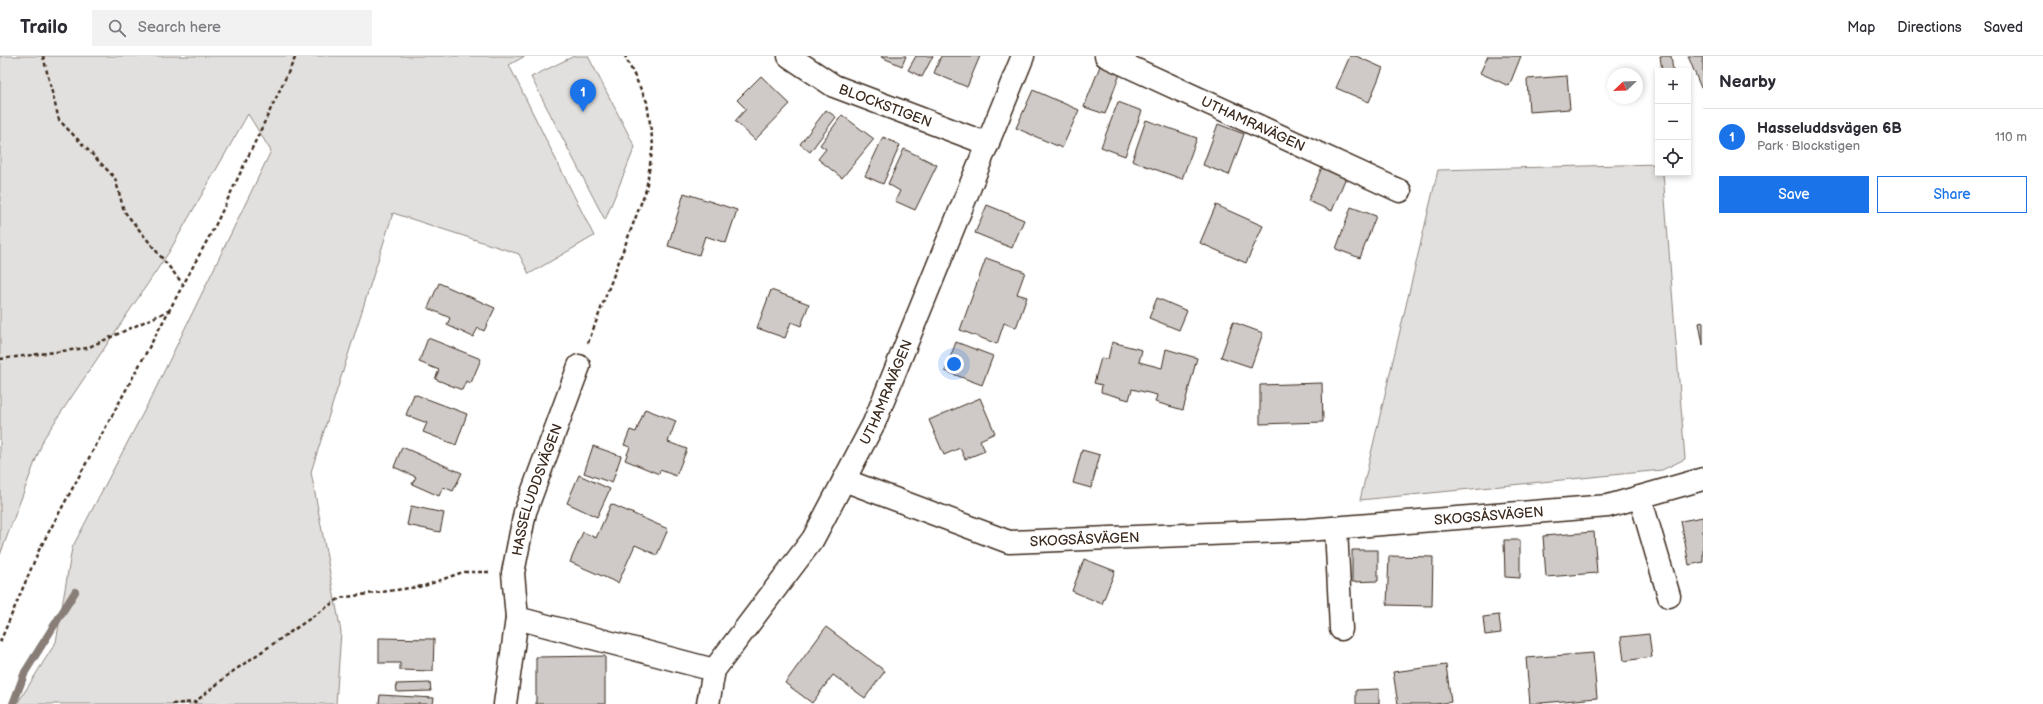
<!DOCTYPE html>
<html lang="en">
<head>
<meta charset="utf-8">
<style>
	:root { --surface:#fff; --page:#f2f2f3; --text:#2b2b33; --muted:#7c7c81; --line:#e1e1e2; --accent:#1a73e8 }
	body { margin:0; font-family:"Balsamiq Sans",sans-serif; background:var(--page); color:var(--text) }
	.controls { position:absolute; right:12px; top:12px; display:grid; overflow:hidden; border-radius:0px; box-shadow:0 2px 6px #0003 }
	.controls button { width:36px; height:36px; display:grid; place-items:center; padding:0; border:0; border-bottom:1px solid var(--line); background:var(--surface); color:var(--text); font:20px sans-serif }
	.compass { position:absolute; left:1607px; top:12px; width:36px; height:36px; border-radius:50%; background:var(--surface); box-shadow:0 2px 6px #0003; rotate:247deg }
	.you { position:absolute; left:954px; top:308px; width:14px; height:14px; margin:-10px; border:3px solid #fff; border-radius:50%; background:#1a73e8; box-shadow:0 0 0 6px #1a73e833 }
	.badge { display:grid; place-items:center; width:26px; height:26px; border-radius:50%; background:var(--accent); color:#fff; font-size:13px; font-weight:700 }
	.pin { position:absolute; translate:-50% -33px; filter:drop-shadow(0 1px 2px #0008) }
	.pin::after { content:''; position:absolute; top:21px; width:14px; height:12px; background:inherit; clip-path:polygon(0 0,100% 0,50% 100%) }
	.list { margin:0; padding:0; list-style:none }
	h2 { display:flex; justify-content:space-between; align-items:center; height:52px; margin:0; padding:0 16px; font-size:17px }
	h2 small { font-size:13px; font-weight:400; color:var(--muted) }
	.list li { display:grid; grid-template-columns:26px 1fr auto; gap:12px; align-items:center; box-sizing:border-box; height:56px; padding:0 16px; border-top:1px solid var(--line) }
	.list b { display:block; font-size:15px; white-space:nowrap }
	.list p { margin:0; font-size:13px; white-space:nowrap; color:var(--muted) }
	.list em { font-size:13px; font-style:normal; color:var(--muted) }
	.actions { display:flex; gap:8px; padding:12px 16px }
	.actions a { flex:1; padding:9px 0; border:1px solid var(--accent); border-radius:0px; text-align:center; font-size:14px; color:var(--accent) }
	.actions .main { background:var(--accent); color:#fff }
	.icon { flex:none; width:22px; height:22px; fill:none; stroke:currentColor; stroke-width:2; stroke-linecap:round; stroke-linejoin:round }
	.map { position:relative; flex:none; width:1703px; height:648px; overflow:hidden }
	header { display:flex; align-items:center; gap:24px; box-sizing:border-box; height:56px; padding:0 20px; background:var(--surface); border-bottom:1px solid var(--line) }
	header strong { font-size:19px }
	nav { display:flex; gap:22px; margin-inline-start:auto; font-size:14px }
	.search { width:280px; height:36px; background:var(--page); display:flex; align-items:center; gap:10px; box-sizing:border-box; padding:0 14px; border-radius:0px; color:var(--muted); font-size:15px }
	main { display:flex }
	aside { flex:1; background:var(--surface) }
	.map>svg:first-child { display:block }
	.green { fill:#e2e0de; stroke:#8e857e }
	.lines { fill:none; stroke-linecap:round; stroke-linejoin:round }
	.stream { stroke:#887e77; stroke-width:8 }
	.building { fill:#cfcac7; stroke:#3b2a1e }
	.minor-casing { stroke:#3b2a1e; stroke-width:25 }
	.path { stroke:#3b2a1e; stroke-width:2.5; stroke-dasharray:4 3; stroke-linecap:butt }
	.minor { stroke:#fff; stroke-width:22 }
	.labels { text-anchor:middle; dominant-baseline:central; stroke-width:3; stroke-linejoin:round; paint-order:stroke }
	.street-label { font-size:14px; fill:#3b2a1e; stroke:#fff }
</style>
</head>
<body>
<header>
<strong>Trailo</strong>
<div class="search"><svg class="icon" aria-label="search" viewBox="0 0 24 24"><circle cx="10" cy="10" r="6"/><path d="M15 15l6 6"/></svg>Search here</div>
<nav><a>Map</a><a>Directions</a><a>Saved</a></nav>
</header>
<main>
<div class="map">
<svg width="1703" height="648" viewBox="0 0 1703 648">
	<rect width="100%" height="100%" fill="#fff"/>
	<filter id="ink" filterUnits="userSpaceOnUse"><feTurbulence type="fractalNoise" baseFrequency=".025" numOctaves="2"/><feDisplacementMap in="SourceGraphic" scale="8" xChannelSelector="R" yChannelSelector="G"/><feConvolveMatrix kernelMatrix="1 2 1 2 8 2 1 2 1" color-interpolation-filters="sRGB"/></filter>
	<g filter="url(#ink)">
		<!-- green -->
		<path class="green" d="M0,0H525L509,9L594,180L529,218L519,198L393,157L311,416L341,576L336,648H17L56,586L72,492L153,338L271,95L248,58L169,196L44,382L0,499Z
			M574,0H588L635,91L605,164L531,21Z
			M1658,108V117H1663L1685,403L1662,414L1360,444L1438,114Z"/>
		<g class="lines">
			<!-- stream -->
			<path class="stream" d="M13,648L25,616L75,536"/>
		</g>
		<!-- building -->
		<path class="building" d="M882,0H906L902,10L881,1Z
			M916,0H933L922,21L908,14Z
			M941,0H980L967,31L934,17Z
			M1350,0H1356L1383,12L1369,46L1336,32Z
			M1488,0H1521L1509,30L1480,17Z
			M1660,0H1671L1673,15H1662Z
			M1688,0H1703V31L1701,32Z
			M1100,10L1120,18L1105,58L1084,51Z
			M761,20L790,48L755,84L735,65L746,53L737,44Z
			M1567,20L1570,53L1529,56L1527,23Z
			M1033,34L1079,54L1062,92L1016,72Z
			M1118,46L1142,55L1125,100L1101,91Z
			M826,54L836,61L810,96L800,88Z
			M842,59L874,83L842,122L818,103L826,93L820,89Z
			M1146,64L1197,82L1182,123L1132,105Z
			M1218,68L1244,78L1229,119L1203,109Z
			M883,81L900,89L883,128L865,120Z
			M904,93L937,109L915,154L895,145L900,135L888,128Z
			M1322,111L1346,121L1332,155L1308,145Z
			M684,137L737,154L726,187L705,180L699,199L668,190Z
			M987,149L1024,164L1012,192L975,177Z
			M1216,149L1263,170L1246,207L1200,187Z
			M1351,151L1376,160L1360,202L1336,193Z
			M986,202L1025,216L1017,238L1027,241L1016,272L1004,267L997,288L960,274Z
			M439,227L495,252L484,275L478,272L473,281L447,269L450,262L428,252Z
			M771,234L809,248L801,270L791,266L785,282L757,272Z
			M1157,242L1187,255L1179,274L1149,262Z
			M1233,266L1263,277L1251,311L1221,301Z
			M1703,266V289L1699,267Z
			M428,282L481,303L471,327L466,325L462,334L435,323L439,314L419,306Z
			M956,286L993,300L982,329L945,315Z
			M1112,286L1142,294L1139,306L1162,312L1166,293L1197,302L1183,354L1155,346L1157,339L1132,333L1129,344L1101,336L1102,329L1094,327L1101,302L1108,303Z
			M1322,327L1323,366L1260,368V329Z
			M414,338L467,358L456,389L423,376L427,367L406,359Z
			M980,342L995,377L980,384L985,395L965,403L960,392L944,399L929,364Z
			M645,353L676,365L668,386L687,393L676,420L660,414L659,418L625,404L630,391L624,389L630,374L636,376Z
			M593,390L621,400L612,427L584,417Z
			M402,391L462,417L453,435L443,431L439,440L412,428L416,421L394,411Z
			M1082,394L1100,399L1091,432L1073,427Z
			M579,419L610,433L597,461L567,447Z
			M611,448L668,473L657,499L635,489L618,527L570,506L583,476L596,482Z
			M411,450L444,457L440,476L407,469Z
			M1703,461V506L1689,509L1681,465Z
			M1594,476L1597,517L1546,521L1543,480Z
			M1504,484H1520V522L1505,521Z
			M1352,494H1378V525L1352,526Z
			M1389,500L1433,501L1432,550L1387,549Z
			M1084,503L1115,515L1102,548L1072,535Z
			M1499,559L1501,577L1485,579L1483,561Z
			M826,571L885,615L865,642L833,619L812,647L785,627Z
			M1649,578L1652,601L1624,605L1621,581Z
			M379,582L434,583L433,615L400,614V607H379Z
			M1593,597L1597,642L1530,648L1526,602Z
			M605,600V648H536V601Z
			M1446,609L1451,646L1435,648H1398L1393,616Z
			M430,627L431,635L397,636L396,628Z
			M1379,633V648H1356V634Z
			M380,639L434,642L433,648H379Z"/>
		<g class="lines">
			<defs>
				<g id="minor">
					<path id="s1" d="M789,0L834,30L988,88"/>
					<path id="s2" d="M1106,0L1400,135"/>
					<path id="s3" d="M844,424L1009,486L1307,474L1608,450L1703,423"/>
					<path d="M1640,441L1669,540"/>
					<path d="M1336,472L1341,573"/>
					<path id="s4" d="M517,562L513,517L525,456L579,310"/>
					<path d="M505,648L517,562L714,614"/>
					<path id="s5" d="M708,648L714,614L813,483L874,367L1023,0"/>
				</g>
			</defs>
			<!-- minor casing -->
			<use href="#minor" class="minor-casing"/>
			<!-- path -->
			<path class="path" d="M43,0L59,64L115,122L124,155L183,228
				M588,287L646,134L653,89L647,46L625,0
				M0,303L87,292L168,255
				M0,586L39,494L215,170L296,0
				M172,648L195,646L232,616L340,542L424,530L463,516H489"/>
			<!-- minor -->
			<use href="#minor" class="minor"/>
		</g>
	</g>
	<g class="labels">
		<!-- street labels -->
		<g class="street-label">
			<text stroke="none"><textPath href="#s1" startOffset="109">BLOCKSTIGEN</textPath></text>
			<text stroke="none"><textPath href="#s2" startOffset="162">UTHAMRAVÄGEN</textPath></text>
			<text stroke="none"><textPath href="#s5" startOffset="363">UTHAMRAVÄGEN</textPath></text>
			<text stroke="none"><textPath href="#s4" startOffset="132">HASSELUDDSVÄGEN</textPath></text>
			<text stroke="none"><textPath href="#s3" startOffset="657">SKOGSÅSVÄGEN</textPath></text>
			<text stroke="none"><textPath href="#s3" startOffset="252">SKOGSÅSVÄGEN</textPath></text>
		</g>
	</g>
</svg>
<div class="controls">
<button>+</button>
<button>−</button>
<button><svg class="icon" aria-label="locate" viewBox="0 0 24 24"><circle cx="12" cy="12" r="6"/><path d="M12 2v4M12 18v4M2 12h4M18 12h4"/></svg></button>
</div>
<svg class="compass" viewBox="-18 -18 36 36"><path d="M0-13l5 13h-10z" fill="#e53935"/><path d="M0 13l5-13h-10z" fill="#7c7c81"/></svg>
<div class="you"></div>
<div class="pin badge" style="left:583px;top:56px">1</div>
</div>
<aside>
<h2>Nearby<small></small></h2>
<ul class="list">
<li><span class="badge">1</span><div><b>Hasseluddsvägen 6B</b><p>Park · Blockstigen</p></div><em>110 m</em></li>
</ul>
<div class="actions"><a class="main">Save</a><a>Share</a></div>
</aside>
</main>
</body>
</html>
